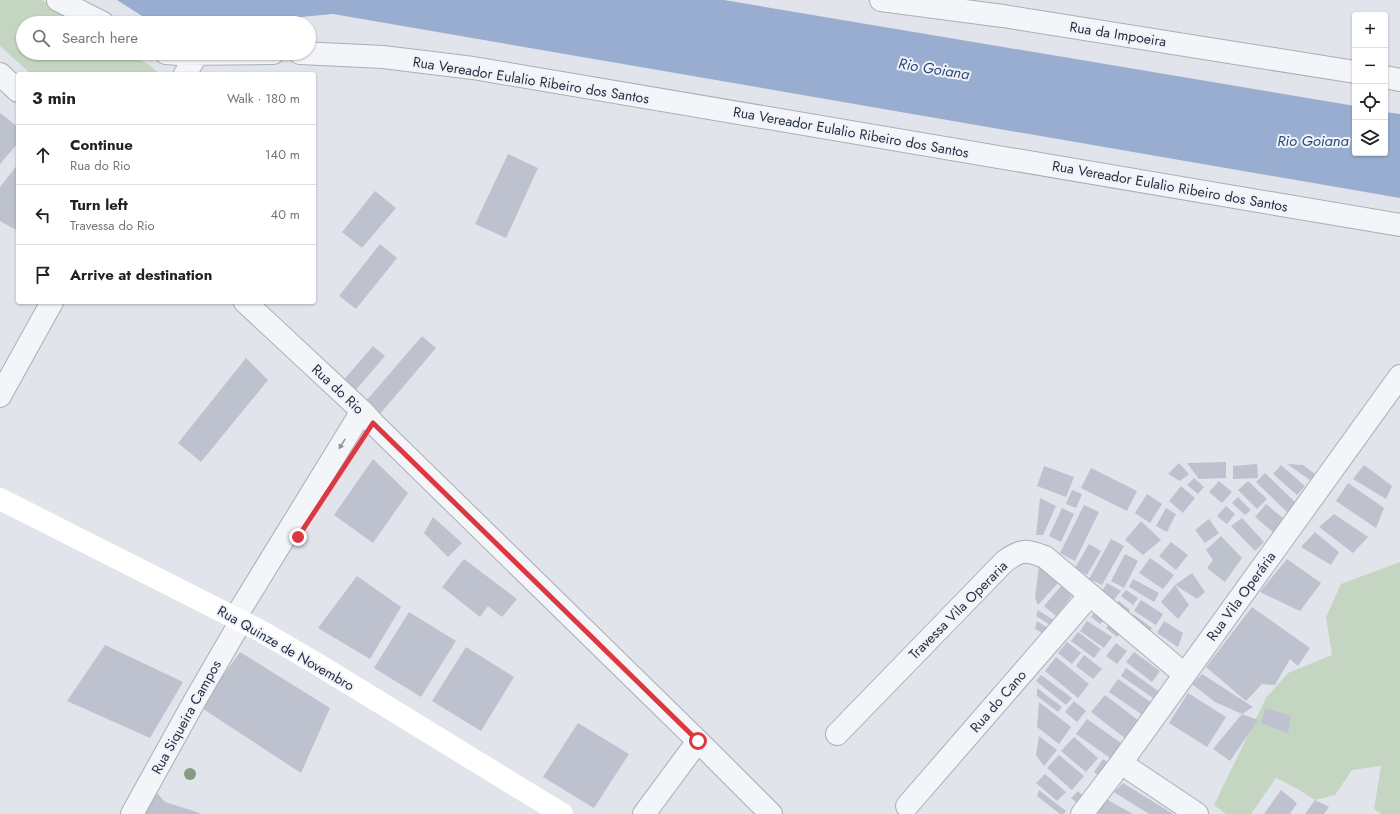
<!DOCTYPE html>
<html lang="en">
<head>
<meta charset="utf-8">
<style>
	:root { --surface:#fff; --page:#f2f2f2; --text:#222; --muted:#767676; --line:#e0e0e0 }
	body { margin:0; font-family:Jost,sans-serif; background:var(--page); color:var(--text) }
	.controls { position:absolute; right:12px; top:12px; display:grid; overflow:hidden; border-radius:4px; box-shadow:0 1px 3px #0004 }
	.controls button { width:36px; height:36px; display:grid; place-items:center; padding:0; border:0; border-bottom:1px solid var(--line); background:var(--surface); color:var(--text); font:20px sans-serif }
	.stop { position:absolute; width:12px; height:12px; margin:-9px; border:3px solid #dd3842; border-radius:50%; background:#fff }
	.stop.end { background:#dd3842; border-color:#fff; box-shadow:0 1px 4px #0008 }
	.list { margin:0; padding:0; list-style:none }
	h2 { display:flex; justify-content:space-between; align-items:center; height:52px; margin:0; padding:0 16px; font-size:17px }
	h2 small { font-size:13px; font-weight:400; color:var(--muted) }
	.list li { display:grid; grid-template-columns:26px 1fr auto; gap:12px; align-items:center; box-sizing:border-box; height:60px; padding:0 16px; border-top:1px solid var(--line) }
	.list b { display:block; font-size:15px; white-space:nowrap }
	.list p { margin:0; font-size:13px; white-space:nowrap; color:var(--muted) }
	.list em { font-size:13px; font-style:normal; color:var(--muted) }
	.icon { flex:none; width:22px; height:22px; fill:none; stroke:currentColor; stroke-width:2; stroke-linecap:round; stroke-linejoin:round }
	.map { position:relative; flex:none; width:1400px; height:814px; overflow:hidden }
	.search { position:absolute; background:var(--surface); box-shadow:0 1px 3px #0004; left:16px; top:16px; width:300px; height:44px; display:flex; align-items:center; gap:10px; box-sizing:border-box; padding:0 14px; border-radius:22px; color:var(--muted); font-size:15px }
	.panel { position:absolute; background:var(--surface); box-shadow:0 1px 3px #0004; left:16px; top:72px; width:300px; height:232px; border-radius:4px }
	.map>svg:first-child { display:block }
	.green { fill:#c4d6c1 }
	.water { fill:#98adcf }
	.building { fill:#bdc2ce }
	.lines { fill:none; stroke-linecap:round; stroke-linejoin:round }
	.street-casing { stroke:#a9aeb9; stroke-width:24 }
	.street { stroke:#f4f5f9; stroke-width:22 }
	.secondary { stroke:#fff; stroke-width:22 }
	.tree { fill:#849c86 }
	.oneway { fill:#8e929f }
	.route { stroke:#dd3842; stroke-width:5 }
	.labels { text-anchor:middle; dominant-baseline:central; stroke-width:4; stroke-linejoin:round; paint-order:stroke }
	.street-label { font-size:14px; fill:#272f45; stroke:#f0f3f8 }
	.water-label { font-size:15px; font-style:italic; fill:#2c497d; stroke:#f0f3f8 }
</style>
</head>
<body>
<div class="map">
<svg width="1400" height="814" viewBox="0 0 1400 814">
	<rect width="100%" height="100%" fill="#e1e4eb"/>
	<!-- green -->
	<path class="green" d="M0,0H42L80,23H23V53H129L151,66L159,74H31L0,46Z
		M1400,562V814H1382L1374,809L1381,766L1352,770L1335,795L1315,800L1296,788L1276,778L1251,814H1226L1214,805L1266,698L1288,673L1332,655L1326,617L1341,584Z"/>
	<!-- water -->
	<path class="water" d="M117,0H724L1355,106V153H1385V112L1400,114V198L333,14L234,23H153Z"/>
	<!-- building -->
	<path class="building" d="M0,113L18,127V143L0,164Z
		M508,154L538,168L506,238L475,224Z
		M18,164V231L0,221V187Z
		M375,191L396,208L362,248L342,232Z
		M380,244L397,258L356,309L339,296Z
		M422,336L436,348L380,414L366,401Z
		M373,346L385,356L354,392L342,382Z
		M246,358L268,380L201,462L178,443Z
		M373,459L408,493L373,543L334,515Z
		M1226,462V478L1199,479L1187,463Z
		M1179,463L1189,474L1180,481L1168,474Z
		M1257,464L1258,478L1233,479V466Z
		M1287,464L1303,465L1315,474L1310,480Z
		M1281,465L1305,486L1297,495L1273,474Z
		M1364,465L1392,486L1386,499L1353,479Z
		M1044,466L1074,477L1066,497L1037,486Z
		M1091,468L1137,491L1127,511L1081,488Z
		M1265,473L1298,505L1289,514L1256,482Z
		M1194,478L1204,487L1198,494L1187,485Z
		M1219,481L1232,492L1222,503L1209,492Z
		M1248,481L1267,499L1257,509L1238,490Z
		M1348,483L1384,508L1376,528L1336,501Z
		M1181,486L1195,498L1183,513L1169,501Z
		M1072,490L1082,494L1076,508L1066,504Z
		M1147,494L1162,504L1150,523L1135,513Z
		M1238,497L1251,510L1245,515L1232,503Z
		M1040,498L1056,506L1043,535H1036Z
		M1266,504L1284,519L1273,532L1255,517Z
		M1084,505L1099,512L1075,561L1060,553Z
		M1226,506L1235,514L1227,524L1217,516Z
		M1062,508L1074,514L1061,542L1049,536Z
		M1166,508L1176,514L1167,532L1156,526Z
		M1334,514L1368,537L1353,553L1319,527Z
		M433,517L462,543L448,557L424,533Z
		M1242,518L1264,542L1255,551L1231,526Z
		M1209,519L1219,533L1205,543L1195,530Z
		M1141,521L1161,540L1143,555L1125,540Z
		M1315,532L1339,552L1331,565L1301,547Z
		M1221,536L1242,558L1225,582L1207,568L1213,560L1206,550Z
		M1111,539L1124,546L1102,585L1089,579Z
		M1171,542L1188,555L1176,570L1159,556Z
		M1089,544L1101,551L1087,575L1075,568Z
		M1125,554L1138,561L1124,588L1111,581Z
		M1150,558L1174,575L1163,589L1139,573Z
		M464,559L517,599L502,617L488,606L480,617L442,587Z
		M1287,559L1321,583L1300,611L1260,592Z
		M1039,566L1058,583L1038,605L1035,598Z
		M1192,573L1205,592L1197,599L1175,585Z
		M357,576L401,607L370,659L318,628Z
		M1133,579L1159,593L1154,602L1129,587Z
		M1107,583L1121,591L1114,600L1102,591Z
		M1175,585L1189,605L1178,619L1161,602Z
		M1061,586L1072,596L1056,616L1044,606Z
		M1126,590L1138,598L1133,605L1121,596Z
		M1141,600L1163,614L1156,625L1134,611Z
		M1119,601L1130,610L1125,617L1113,608Z
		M1252,607L1310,648L1298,666L1290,659L1275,685L1262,684L1246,701L1206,667Z
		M1038,610L1055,621L1052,626L1036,616Z
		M1095,611L1107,618L1100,624L1091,617Z
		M409,612L456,641L421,697L374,668Z
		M1133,614L1152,628L1146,637L1126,622Z
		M1037,621L1048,628L1044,634L1035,629Z
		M1087,621L1112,637L1104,648L1080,631Z
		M1164,621L1183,633L1178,647L1157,633Z
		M1111,622L1122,630L1117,637L1106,628Z
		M1078,632L1101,649L1094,658L1071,641Z
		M1067,642L1081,653L1072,664L1058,653Z
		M1116,643L1127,651L1117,664L1106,656Z
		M105,645L183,682L150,738L67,701Z
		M466,647L514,677L481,731L432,701Z
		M240,652L330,708L301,773L200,707Z
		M1134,652L1160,671L1152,682L1126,662Z
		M1084,655L1102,669L1093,679L1076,666Z
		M1056,657L1089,684L1078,698L1045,671Z
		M1126,668L1158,691L1153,698L1121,676Z
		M1202,674L1253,707L1242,714L1258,720L1230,761L1213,749L1242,714L1215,702L1192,684Z
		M1041,675L1072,698L1066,705L1036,681Z
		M1118,679L1152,703L1144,716L1109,692Z
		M1037,688L1062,707L1058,712L1037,696Z
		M1188,693L1226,717L1207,747L1169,723Z
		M1105,695L1139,721L1126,739L1091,712Z
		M1074,701L1086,711L1077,722L1065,712Z
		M1039,702L1071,727L1059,744L1037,727Z
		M1265,708L1291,716L1288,733L1261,723Z
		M1087,719L1121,743L1110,758L1076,734Z
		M578,723L629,754L594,808L543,777Z
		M1039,736L1057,750L1044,766L1036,755Z
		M1074,737L1098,758L1086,772L1061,751Z
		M1059,755L1084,776L1072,790L1047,768Z
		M1103,759L1111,764L1102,778L1094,772Z
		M1045,774L1066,792L1057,801L1036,783Z
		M1123,783L1173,814H1149L1114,792Z
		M1039,790L1066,811L1064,814H1060L1037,796Z
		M1281,790L1297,803L1290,814H1264Z
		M1078,791L1084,797L1078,804L1071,798Z
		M157,793L165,802L200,813L199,814H145Z
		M1106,799L1133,814H1100L1094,811Z
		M1315,800L1329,807L1324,814H1305Z"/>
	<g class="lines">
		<defs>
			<path id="street" d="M58,0L103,23
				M881,0L1003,16L1355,72
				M166,53L179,54L273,53
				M300,53L383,57L473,68L1400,225
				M0,74L18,91
				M185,74L198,53
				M1385,77L1400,80
				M245,302L362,411L373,423L698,741L771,814
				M0,396L52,302
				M235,618L362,411
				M837,734L1005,561C1022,549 1026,550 1045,557L1184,674
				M1121,763L1197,814
				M907,806L1090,595
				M132,814L194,702L241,621
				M644,814L698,741
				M1082,814L1121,763L1400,376"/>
		</defs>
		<!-- street casing -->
		<use href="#street" class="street-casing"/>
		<!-- street -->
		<use href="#street" class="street"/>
		<!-- secondary -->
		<path class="secondary" d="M0,499L259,630L314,662L562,814"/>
	</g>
	<!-- trees -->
	<circle class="tree" cx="190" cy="774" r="6"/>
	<!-- one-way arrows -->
	<defs><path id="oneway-solid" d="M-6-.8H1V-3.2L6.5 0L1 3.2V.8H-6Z"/></defs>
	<use class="oneway" href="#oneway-solid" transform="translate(342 444) rotate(121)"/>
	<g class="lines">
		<!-- route -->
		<path class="route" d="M298,537L373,423L698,741"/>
	</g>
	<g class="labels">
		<!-- street labels -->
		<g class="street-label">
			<text transform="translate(1118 34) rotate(9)">Rua da Impoeira</text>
			<text transform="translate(531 80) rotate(9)">Rua Vereador Eulalio Ribeiro dos Santos</text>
			<text transform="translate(851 132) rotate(10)">Rua Vereador Eulalio Ribeiro dos Santos</text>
			<text transform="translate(1170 186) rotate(10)">Rua Vereador Eulalio Ribeiro dos Santos</text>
			<text transform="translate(338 389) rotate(43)">Rua do Rio</text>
			<text transform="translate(1241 596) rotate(-54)">Rua Vila Operária</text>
			<text transform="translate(958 610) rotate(-45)">Travessa Vila Operaria</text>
			<text transform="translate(286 648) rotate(30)">Rua Quinze de Novembro</text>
			<text transform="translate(998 701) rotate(-49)">Rua do Cano</text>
			<text transform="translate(186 717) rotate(-61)">Rua Siqueira Campos</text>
		</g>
		<!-- water labels -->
		<g class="water-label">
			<text transform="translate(934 69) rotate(9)">Rio Goiana</text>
			<text x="1313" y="141">Rio Goiana</text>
		</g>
	</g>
</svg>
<div class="controls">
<button>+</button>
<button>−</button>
<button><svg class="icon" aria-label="locate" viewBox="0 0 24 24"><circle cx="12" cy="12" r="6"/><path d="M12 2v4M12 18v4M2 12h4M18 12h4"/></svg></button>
<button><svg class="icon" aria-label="layers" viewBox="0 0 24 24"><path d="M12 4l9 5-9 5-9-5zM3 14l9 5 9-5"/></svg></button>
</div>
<div class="stop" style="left:698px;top:741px"></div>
<div class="stop end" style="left:298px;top:537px"></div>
<div class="search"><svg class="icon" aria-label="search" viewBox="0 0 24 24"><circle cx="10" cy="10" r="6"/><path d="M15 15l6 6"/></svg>Search here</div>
<section class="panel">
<h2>3 min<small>Walk · 180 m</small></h2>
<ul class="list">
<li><svg class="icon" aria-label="ahead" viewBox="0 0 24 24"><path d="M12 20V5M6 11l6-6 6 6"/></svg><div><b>Continue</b><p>Rua do Rio</p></div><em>140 m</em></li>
<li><svg class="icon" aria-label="left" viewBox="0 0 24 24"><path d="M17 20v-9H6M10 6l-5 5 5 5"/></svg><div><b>Turn left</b><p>Travessa do Rio</p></div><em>40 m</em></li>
<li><svg class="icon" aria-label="arrive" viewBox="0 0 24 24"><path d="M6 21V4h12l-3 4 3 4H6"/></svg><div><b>Arrive at destination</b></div></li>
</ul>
</section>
</div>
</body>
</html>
